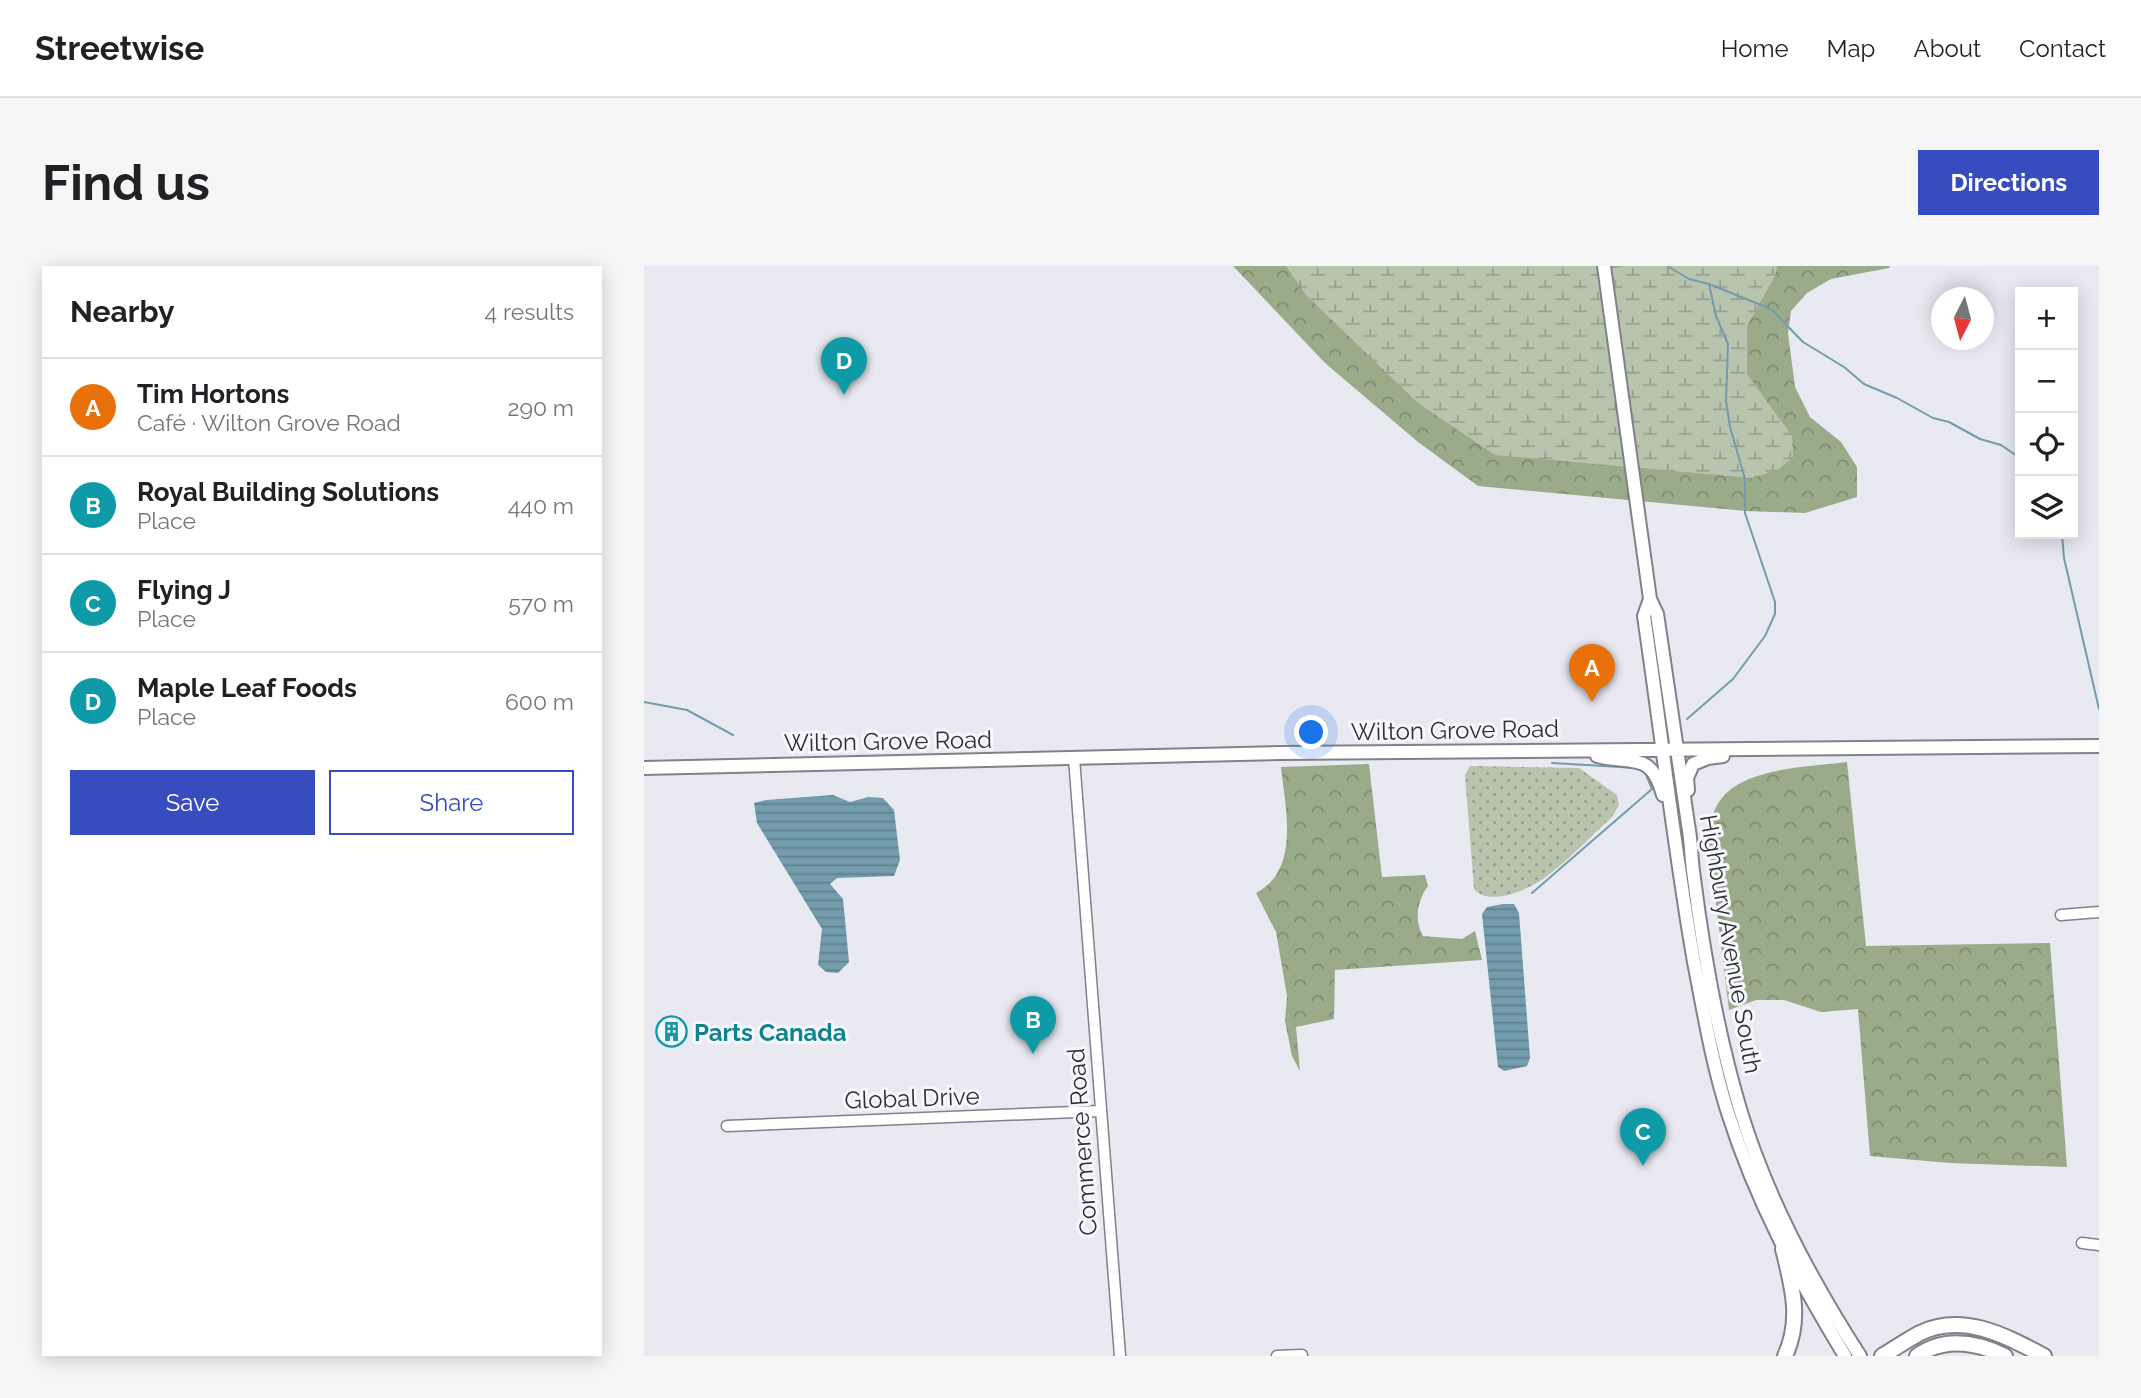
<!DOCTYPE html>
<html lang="en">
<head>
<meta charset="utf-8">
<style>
	:root { --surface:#fff; --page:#f6f6f6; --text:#202124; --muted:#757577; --line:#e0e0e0; --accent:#374cbe }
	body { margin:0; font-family:Raleway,sans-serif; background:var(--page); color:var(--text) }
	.controls { position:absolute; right:21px; top:21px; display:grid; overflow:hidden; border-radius:0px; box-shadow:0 4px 18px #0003 }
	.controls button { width:63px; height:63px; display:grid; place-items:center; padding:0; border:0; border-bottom:2px solid var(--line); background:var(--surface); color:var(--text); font:35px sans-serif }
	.compass { position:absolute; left:1287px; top:21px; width:63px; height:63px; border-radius:50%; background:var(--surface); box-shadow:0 4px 18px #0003; rotate:186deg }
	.you { position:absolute; left:668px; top:467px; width:24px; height:24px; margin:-18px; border:5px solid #fff; border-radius:50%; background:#1a73e8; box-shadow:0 0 0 10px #1a73e833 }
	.badge { display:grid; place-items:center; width:46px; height:46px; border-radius:50%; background:var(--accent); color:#fff; font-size:23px; font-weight:700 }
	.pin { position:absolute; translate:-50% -58px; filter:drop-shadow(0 2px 4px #0008) }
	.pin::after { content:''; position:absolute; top:37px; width:24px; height:21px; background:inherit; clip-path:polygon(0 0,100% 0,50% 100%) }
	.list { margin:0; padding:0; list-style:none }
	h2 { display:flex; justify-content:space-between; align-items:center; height:91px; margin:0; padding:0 28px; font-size:30px }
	h2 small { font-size:23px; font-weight:400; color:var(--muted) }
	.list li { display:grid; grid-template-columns:46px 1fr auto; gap:21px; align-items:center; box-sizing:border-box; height:98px; padding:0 28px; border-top:2px solid var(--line) }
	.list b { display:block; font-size:26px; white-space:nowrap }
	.list p { margin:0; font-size:23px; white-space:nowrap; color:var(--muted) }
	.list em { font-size:23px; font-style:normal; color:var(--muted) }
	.actions { display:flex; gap:14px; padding:21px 28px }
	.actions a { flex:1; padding:16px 0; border:2px solid var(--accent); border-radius:0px; text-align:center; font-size:24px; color:var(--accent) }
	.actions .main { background:var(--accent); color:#fff }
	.icon { flex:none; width:38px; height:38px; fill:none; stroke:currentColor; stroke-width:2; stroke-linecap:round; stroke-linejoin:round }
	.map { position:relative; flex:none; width:1455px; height:1090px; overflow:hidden; border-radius:0px }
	header { display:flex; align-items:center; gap:42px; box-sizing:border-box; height:98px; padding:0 35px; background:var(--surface); border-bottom:2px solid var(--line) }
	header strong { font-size:33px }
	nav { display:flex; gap:38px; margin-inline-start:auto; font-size:24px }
	.intro { display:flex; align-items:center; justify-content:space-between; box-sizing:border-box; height:168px; padding:0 42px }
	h1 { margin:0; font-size:49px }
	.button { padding:18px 32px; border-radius:0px; background:var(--accent); color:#fff; font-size:24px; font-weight:700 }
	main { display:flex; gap:42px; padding:0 42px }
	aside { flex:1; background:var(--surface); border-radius:0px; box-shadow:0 4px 18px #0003 }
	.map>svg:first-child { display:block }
	.grass { fill:url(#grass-dots) }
	.forest { fill:url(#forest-crowns) }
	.wetland { fill:url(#wetland-marsh) }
	.water { fill:url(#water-rules) }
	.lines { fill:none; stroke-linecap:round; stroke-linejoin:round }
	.stream { stroke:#739cac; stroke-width:2 }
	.minor-casing { stroke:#81818a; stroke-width:13 }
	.major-casing { stroke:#81818a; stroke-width:16 }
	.highway-casing { stroke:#81818a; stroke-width:18 }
	.minor { stroke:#fff; stroke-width:10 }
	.major { stroke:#fff; stroke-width:12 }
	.highway { stroke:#fff; stroke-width:14 }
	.labels { text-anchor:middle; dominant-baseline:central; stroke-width:6; stroke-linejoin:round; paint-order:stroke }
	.street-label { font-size:24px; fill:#303034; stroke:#f7f7fe }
	.culture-label { font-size:24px; font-weight:bold; fill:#0d838f; stroke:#f7f7fe; text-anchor:start }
</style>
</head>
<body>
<header>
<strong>Streetwise</strong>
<nav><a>Home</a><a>Map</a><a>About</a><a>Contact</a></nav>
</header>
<div class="intro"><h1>Find us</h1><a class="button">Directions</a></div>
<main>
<aside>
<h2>Nearby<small>4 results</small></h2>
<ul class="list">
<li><span class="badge" style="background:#e8710a">A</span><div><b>Tim Hortons</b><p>Café · Wilton Grove Road</p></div><em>290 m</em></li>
<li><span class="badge" style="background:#0f9aa8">B</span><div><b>Royal Building Solutions</b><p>Place</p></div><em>440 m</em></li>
<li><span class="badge" style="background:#0f9aa8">C</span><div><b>Flying J</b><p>Place</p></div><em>570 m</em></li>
<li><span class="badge" style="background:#0f9aa8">D</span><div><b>Maple Leaf Foods</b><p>Place</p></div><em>600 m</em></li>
</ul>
<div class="actions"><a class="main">Save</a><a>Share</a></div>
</aside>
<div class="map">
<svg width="1455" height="1090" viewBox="0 0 1455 1090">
	<defs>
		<pattern id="grass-dots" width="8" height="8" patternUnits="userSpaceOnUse" patternTransform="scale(1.75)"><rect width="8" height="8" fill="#b9c4af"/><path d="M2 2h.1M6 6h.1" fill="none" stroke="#97a08f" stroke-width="1.8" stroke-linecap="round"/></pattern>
		<pattern id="forest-crowns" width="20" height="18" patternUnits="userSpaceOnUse" patternTransform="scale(1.75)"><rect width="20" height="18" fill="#9aab8a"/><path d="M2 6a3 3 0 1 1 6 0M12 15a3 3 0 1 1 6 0" fill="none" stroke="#7e8c72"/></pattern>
		<pattern id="wetland-marsh" width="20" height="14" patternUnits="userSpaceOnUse" patternTransform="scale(1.75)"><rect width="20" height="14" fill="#b9c4af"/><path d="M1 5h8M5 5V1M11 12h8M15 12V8" fill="none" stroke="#97a08f"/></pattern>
		<pattern id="water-rules" width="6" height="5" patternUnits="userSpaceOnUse" patternTransform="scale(1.75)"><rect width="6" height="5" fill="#739cac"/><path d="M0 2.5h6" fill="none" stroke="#5f808d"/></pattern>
	</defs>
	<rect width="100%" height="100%" fill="#e9e9f2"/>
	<!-- grass -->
	<path class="grass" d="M826,500L935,502L973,529L975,539L968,551C946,571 924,595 899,613C883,624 845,641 830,623L821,509Z"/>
	<!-- forest -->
	<path class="forest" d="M589,0H1246L1245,2L1187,13L1163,27L1147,45L1144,67L1151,121L1166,151L1197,176L1213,201V231L1161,247L1102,245L834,220L774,176L681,97Z
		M1203,496L1222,680L1406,677L1423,901L1305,897L1226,890L1214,743L1177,746L1140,734H1112L1085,744L1064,572C1066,560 1068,546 1075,536C1098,501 1165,501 1203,496Z
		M725,498L738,611L781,609L784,620C773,635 770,654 779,670L818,673L831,665L838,694L691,704L690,753L652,761L656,805L648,790L641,755L643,730L632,666L612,627C657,604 641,541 637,501Z"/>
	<!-- wetland -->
	<path class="wetland" d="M642,0H952L966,3L981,0H1133L1131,10L1103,60V108L1148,170L1149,191L1135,203L1108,212L851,189L774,137L662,29Z"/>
	<!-- water -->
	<path class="water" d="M189,529L206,536L224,531L239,532L250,544L256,594L250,610L193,612L186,618L199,633L205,696L194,707L182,706L174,699L178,663L113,557L110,537L122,534Z
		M859,638H870L875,647L886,792L883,800L860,805L854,801L838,648L843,641Z"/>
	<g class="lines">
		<!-- stream -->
		<path class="stream" d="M1023,0L1045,13L1065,18L1127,43L1159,76L1200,101L1220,118L1253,132L1289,152L1305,156L1336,173L1357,179L1376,192
			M1418,268L1420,292L1455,443
			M0,436L43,444L89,469
			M1043,453L1089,413L1121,370L1131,348V336L1101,247V213L1086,161L1082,135L1084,78L1072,50L1065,18
			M908,497L993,502
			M888,627L1008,523L1001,506"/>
		<defs>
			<path id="minor" d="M430,492L476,1090
				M1417,649L1455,646
				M83,860L456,845
				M1438,977L1455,979
				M633,1090L658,1089"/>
			<path id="major" d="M960,0L1006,333L1013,348C1024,418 1033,488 1044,558C1047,573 1047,589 1049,605C1059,685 1073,766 1096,843C1122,930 1167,1014 1216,1090
				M1006,333L1000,350C1017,465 1030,582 1050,696C1060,747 1068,797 1084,847C1112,935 1153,1011 1201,1090
				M953,490C987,499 1007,484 1019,529
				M0,502L637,487L1455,480
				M1044,524L1043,512L1049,498L1064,492L1079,490"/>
			<path id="highway" d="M1139,983C1148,1020 1158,1053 1141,1090
				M1238,1090C1250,1083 1263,1074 1276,1067C1319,1046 1362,1070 1400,1090
				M1273,1090C1300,1071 1332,1076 1361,1090"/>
		</defs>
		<!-- minor casing -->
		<use href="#minor" class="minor-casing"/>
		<!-- major casing -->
		<use href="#major" class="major-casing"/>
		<!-- highway casing -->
		<use href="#highway" class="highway-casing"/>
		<!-- minor -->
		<use href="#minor" class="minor"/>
		<!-- major -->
		<use href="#major" class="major"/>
		<!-- highway -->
		<use href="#highway" class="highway"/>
	</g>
	<!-- icons -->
	<defs>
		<symbol id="building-ring" viewBox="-11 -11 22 22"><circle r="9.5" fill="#f7f7fe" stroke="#0f9aa8" stroke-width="1.5"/><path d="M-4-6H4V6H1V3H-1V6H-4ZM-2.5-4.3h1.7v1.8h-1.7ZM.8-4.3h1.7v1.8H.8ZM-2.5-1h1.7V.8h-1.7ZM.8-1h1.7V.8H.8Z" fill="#0f9aa8"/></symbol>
	</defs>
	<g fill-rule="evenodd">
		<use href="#building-ring" x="10" y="748" width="35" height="35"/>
	</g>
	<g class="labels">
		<!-- street labels -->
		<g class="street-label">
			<text transform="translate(811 464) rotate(-1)">Wilton Grove Road</text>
			<text transform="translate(244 475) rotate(-1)">Wilton Grove Road</text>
			<text transform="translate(1087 678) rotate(80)">Highbury Avenue South</text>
			<text transform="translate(268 832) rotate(-2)">Global Drive</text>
			<text transform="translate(438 876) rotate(-94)">Commerce Road</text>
		</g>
		<!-- culture labels -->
		<g class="culture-label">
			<text x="50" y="766">Parts Canada</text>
		</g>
	</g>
</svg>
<div class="controls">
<button>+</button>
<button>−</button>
<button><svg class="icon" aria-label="locate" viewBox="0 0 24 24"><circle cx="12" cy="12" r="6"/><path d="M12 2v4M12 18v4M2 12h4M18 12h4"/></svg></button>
<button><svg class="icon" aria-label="layers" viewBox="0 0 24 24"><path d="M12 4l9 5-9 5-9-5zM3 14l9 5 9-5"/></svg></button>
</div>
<svg class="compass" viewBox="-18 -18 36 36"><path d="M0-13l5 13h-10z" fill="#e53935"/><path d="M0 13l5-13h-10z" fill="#757577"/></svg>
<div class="you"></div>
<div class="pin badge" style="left:948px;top:436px;background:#e8710a">A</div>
<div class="pin badge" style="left:389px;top:788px;background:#0f9aa8">B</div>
<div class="pin badge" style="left:999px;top:900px;background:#0f9aa8">C</div>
<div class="pin badge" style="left:200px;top:129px;background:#0f9aa8">D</div>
</div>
</main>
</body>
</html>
